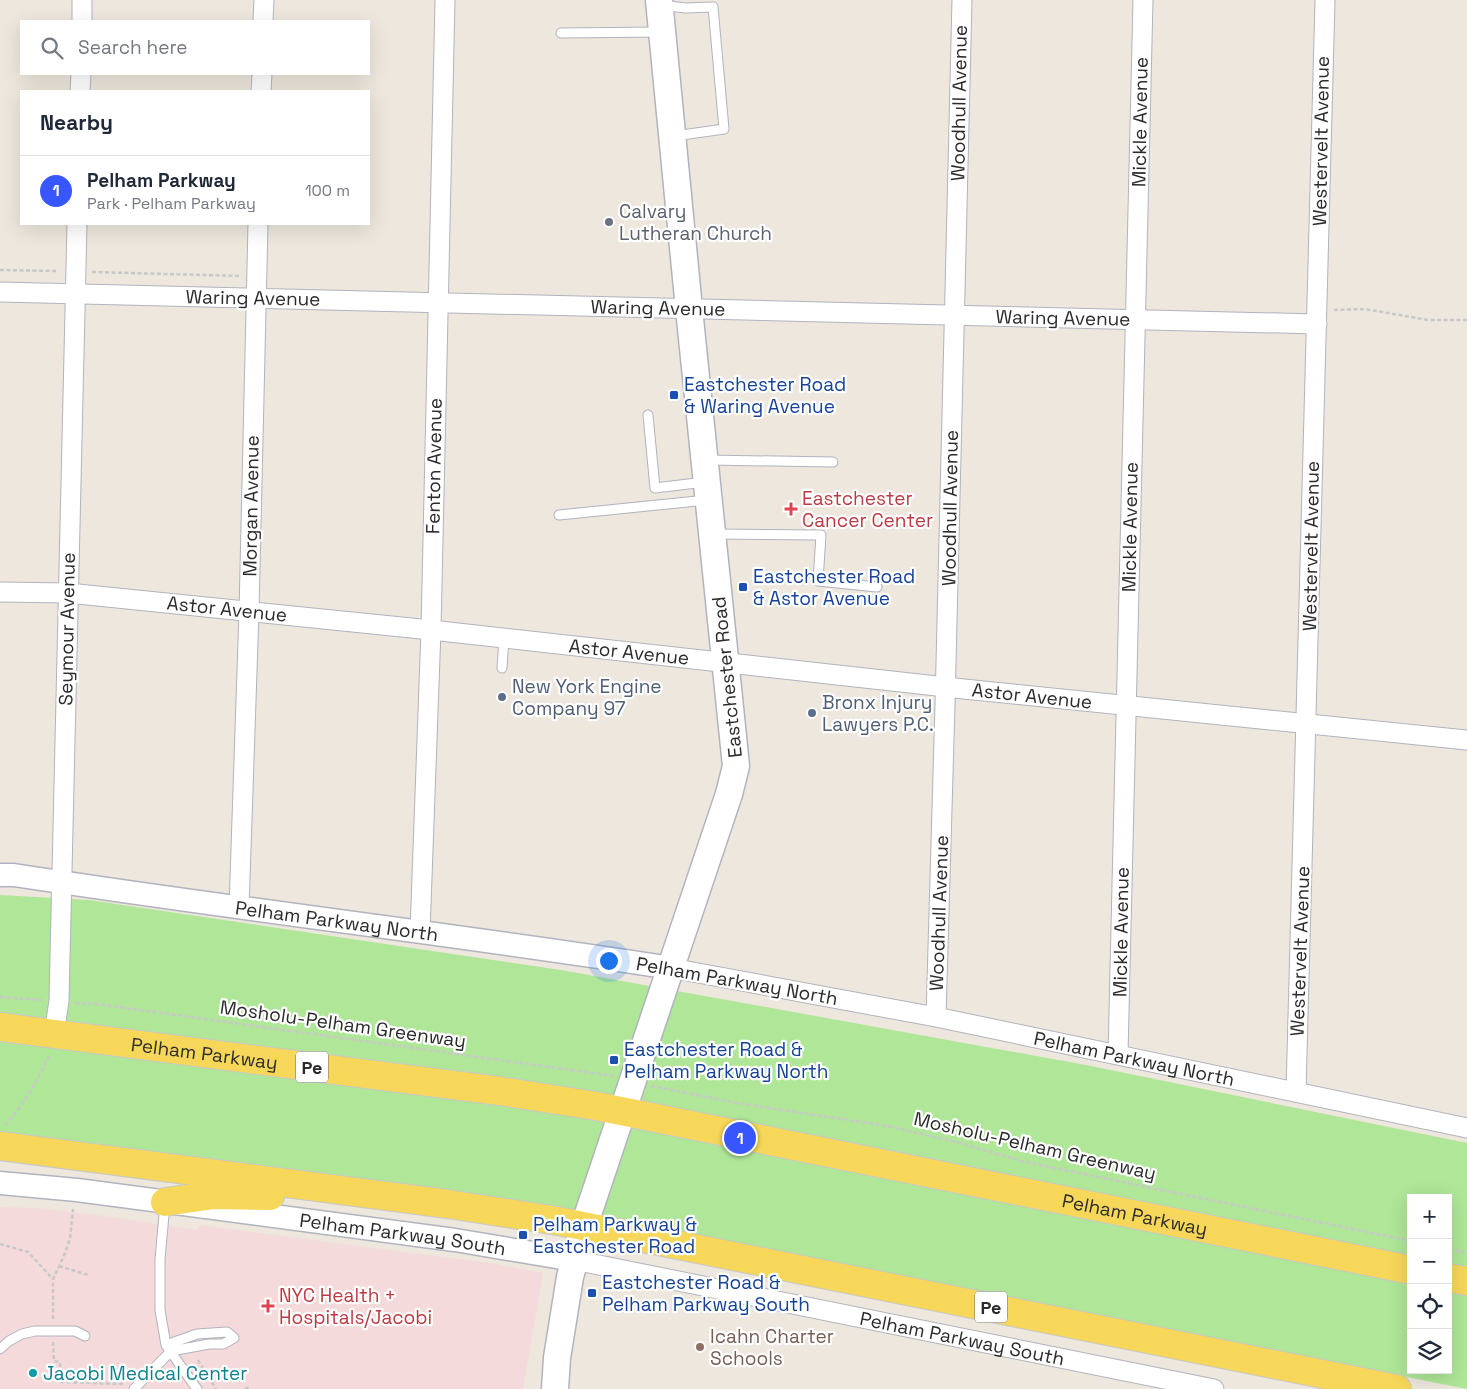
<!DOCTYPE html>
<html lang="en">
<head>
<meta charset="utf-8">
<style>
	:root { --surface:#fff; --page:#f2f2f3; --text:#1f2937; --muted:#747a83; --line:#e0e1e3; --accent:#3856ff }
	body { margin:0; font-family:"Space Grotesk",sans-serif; background:var(--page); color:var(--text) }
	.controls { position:absolute; right:15px; bottom:15px; display:grid; overflow:hidden; border-radius:0px; box-shadow:0 5px 20px #0002 }
	.controls button { width:45px; height:45px; display:grid; place-items:center; padding:0; border:0; border-bottom:1px solid var(--line); background:var(--surface); color:var(--text); font:25px sans-serif }
	.you { position:absolute; left:608px; top:960px; width:18px; height:18px; margin:-12px; border:4px solid #fff; border-radius:50%; background:#1a73e8; box-shadow:0 0 0 8px #1a73e833 }
	.badge { display:grid; place-items:center; width:32px; height:32px; border-radius:50%; background:var(--accent); color:#fff; font-size:16px; font-weight:700 }
	.pin { position:absolute; translate:-50% -50%; border:2px solid #fff; box-shadow:0 1px 5px #0006 }
	.list { margin:0; padding:0; list-style:none }
	h2 { display:flex; justify-content:space-between; align-items:center; height:65px; margin:0; padding:0 20px; font-size:21px }
	h2 small { font-size:16px; font-weight:400; color:var(--muted) }
	.list li { display:grid; grid-template-columns:32px 1fr auto; gap:15px; align-items:center; box-sizing:border-box; height:70px; padding:0 20px; border-top:1px solid var(--line) }
	.list b { display:block; font-size:19px; white-space:nowrap }
	.list p { margin:0; font-size:16px; white-space:nowrap; color:var(--muted) }
	.list em { font-size:16px; font-style:normal; color:var(--muted) }
	.icon { flex:none; width:28px; height:28px; fill:none; stroke:currentColor; stroke-width:2; stroke-linecap:round; stroke-linejoin:round }
	.map { position:relative; flex:none; width:1467px; height:1389px; overflow:hidden }
	.search { position:absolute; background:var(--surface); box-shadow:0 5px 20px #0002; left:20px; top:20px; width:350px; height:55px; display:flex; align-items:center; gap:12px; box-sizing:border-box; padding:0 18px; border-radius:0px; color:var(--muted); font-size:19px }
	.panel { position:absolute; background:var(--surface); box-shadow:0 5px 20px #0002; left:20px; top:90px; width:350px; height:135px; border-radius:0px }
	.map>svg:first-child { display:block }
	.medical { fill:#f4dada }
	.park { fill:#afe697; fill-rule:evenodd }
	.lines { fill:none; stroke-linecap:round; stroke-linejoin:round }
	.service-casing { stroke:#b1b3bf; stroke-width:11 }
	.minor-casing { stroke:#b1b3bf; stroke-width:21 }
	.tertiary-casing { stroke:#b1b3bf; stroke-width:25 }
	.secondary-casing { stroke:#b1b3bf; stroke-width:29 }
	.primary-casing { stroke:#c8c8c8; stroke-width:30 }
	.path { stroke:#c8c8c8; stroke-width:2.5; stroke-dasharray:4 2.5; stroke-linecap:butt }
	.service { stroke:#fff; stroke-width:9 }
	.minor { stroke:#fff; stroke-width:19 }
	.tertiary { stroke:#fff; stroke-width:22 }
	.secondary { stroke:#fff; stroke-width:26 }
	.primary { stroke:#f6d759; stroke-width:28 }
	.worship-dot { fill:#6b7280; stroke:#fff; stroke-width:2 }
	.transit-dot { fill:#1a4fb4; stroke:#fff; stroke-width:2 }
	.health-dot { fill:#e0444e; stroke:#fff; stroke-width:2 }
	.service-dot { fill:#5c6f8a; stroke:#fff; stroke-width:2 }
	.education-dot { fill:#8d6e63; stroke:#fff; stroke-width:2 }
	.culture-dot { fill:#0f9aa8; stroke:#fff; stroke-width:2 }
	.labels { text-anchor:middle; dominant-baseline:central; stroke-width:4.5; stroke-linejoin:round; paint-order:stroke }
	.shield { fill:#fff; stroke:#6b6b6b; stroke-width:1 }
	.shield-label { font-size:18px; font-weight:bold; fill:#2b2b2b }
	.street-label { font-size:19px; fill:#2b2b2b; stroke:#fff }
	.worship-label { font-size:19px; fill:#5b616d; stroke:#fff; text-anchor:start }
	.transit-label { font-size:19px; fill:#164399; stroke:#fff; text-anchor:start }
	.health-label { font-size:19px; fill:#be3a42; stroke:#fff; text-anchor:start }
	.service-label { font-size:19px; fill:#4e5e75; stroke:#fff; text-anchor:start }
	.education-label { font-size:19px; fill:#785e54; stroke:#fff; text-anchor:start }
	.culture-label { font-size:19px; fill:#0d838f; stroke:#fff; text-anchor:start }
</style>
</head>
<body>
<div class="map">
<svg width="1467" height="1389" viewBox="0 0 1467 1389">
	<rect width="100%" height="100%" fill="#ede7dd"/>
	<!-- medical -->
	<path class="medical" d="M0,1207L36,1208L89,1214L198,1230L199,1225L496,1264L543,1273L523,1389H0Z"/>
	<!-- park -->
	<path class="park" d="M0,895L89,900L561,970L1086,1065L1467,1143V1389L552,1207L0,1133ZM1411,1198H1448V1370H1411Z"/>
	<g class="lines">
		<defs>
			<path id="service" d="M662,5L685,8L713,7L724,129L675,136
				M561,33L660,32
				M648,415L655,488L705,482
				M708,460L833,462
				M559,515L707,500
				M713,534L821,535L818,581L877,587
				M502,668L504,638
				M165,1204L160,1259V1310L166,1345L197,1389
				M0,1349L9,1341L22,1334L35,1331H75L85,1336
				M134,1389L171,1351L209,1344H223L234,1338L227,1332L197,1334L166,1345"/>
			<g id="minor">
				<path d="M82,21V0"/>
				<path d="M263,21L264,0"/>
				<path d="M80,91L81,74"/>
				<path d="M261,91L262,74"/>
				<path d="M0,292L1317,324"/>
				<path d="M0,592L68,593L431,630L964,689L1467,740"/>
				<path d="M239,908L249,612L258,224"/>
				<path d="M420,932L431,630L445,0"/>
				<path id="s1" d="M671,968L936,1017L1467,1128"/>
				<path d="M936,1017L945,705L962,0"/>
				<path d="M54,1034L59,1001L77,224"/>
				<path d="M1118,1054L1143,0"/>
				<path d="M1296,1092L1325,0"/>
				<path id="s2" d="M574,1260L1214,1389"/>
			</g>
			<g id="tertiary">
				<path id="s3" d="M0,875H14C233,909 453,934 671,968"/>
				<path id="s4" d="M0,1183L77,1190L455,1240L574,1260"/>
			</g>
			<path id="secondary" d="M555,1389L557,1358L570,1277L584,1226L729,794L736,766L689,309L659,0"/>
			<g id="primary">
				<path id="s5" d="M0,1027L500,1091L596,1106L1411,1270"/>
				<path d="M0,1146L448,1204L558,1221L1397,1389"/>
				<path d="M165,1202L214,1195L270,1196"/>
				<path d="M1448,1278L1467,1281"/>
			</g>
		</defs>
		<!-- service casing -->
		<use href="#service" class="service-casing"/>
		<!-- minor casing -->
		<use href="#minor" class="minor-casing"/>
		<!-- tertiary casing -->
		<use href="#tertiary" class="tertiary-casing"/>
		<!-- secondary casing -->
		<use href="#secondary" class="secondary-casing"/>
		<!-- primary casing -->
		<use href="#primary" class="primary-casing"/>
		<!-- path -->
		<path class="path" d="M0,270L58,271
			M92,272L241,276
			M1334,310L1365,309L1428,320H1467
			M0,997L42,1000
			M75,1003L97,1004L614,1076
			M651,1086L737,1103L887,1126L956,1142L1025,1162L1411,1241
			M5,1125C24,1105 38,1079 50,1054
			M0,1244L28,1252L53,1279
			M1448,1249L1467,1253
			M59,1266L88,1275
			M53,1319V1279L63,1258L70,1239L73,1209
			M53,1342L54,1361L60,1362V1382L123,1384
			M198,1360L216,1389
			M245,1389L249,1387"/>
		<!-- service -->
		<use href="#service" class="service"/>
		<!-- minor -->
		<use href="#minor" class="minor"/>
		<!-- tertiary -->
		<use href="#tertiary" class="tertiary"/>
		<!-- secondary -->
		<use href="#secondary" class="secondary"/>
		<!-- primary -->
		<use href="#primary" class="primary"/>
	</g>
	<!-- markers -->
	<circle class="worship-dot" cx="609" cy="222" r="5"/>
	<g class="transit-dot">
		<rect x="669" y="390" width="10" height="10" rx="2.5"/>
		<rect x="738" y="582" width="10" height="10" rx="2.5"/>
		<rect x="609" y="1055" width="10" height="10" rx="2.5"/>
		<rect x="518" y="1230" width="10" height="10" rx="2.5"/>
		<rect x="587" y="1288" width="10" height="10" rx="2.5"/>
	</g>
	<g class="health-dot">
		<path d="M788.5 501.5h5v5h5v5h-5v5h-5v-5h-5v-5h5z"/>
		<path d="M265.5 1298.5h5v5h5v5h-5v5h-5v-5h-5v-5h5z"/>
	</g>
	<g class="service-dot">
		<circle cx="502" cy="697" r="5"/>
		<circle cx="812" cy="713" r="5"/>
	</g>
	<circle class="education-dot" cx="700" cy="1347" r="5"/>
	<circle class="culture-dot" cx="33" cy="1373" r="5"/>
	<g class="labels">
		<!-- shield labels -->
		<g class="shield">
			<rect x="296" y="1051.5" width="32" height="31" rx="4"/>
			<rect x="975" y="1291.5" width="32" height="31" rx="4"/>
		</g>
		<g class="shield-label">
			<text x="312" y="1067">Pe</text>
			<text x="991" y="1307">Pe</text>
		</g>
		<!-- street labels -->
		<g class="street-label">
			<text transform="translate(959 103) rotate(-89)">Woodhull Avenue</text>
			<text transform="translate(1140 122) rotate(-89)">Mickle Avenue</text>
			<text transform="translate(1321 141) rotate(-89)">Westervelt Avenue</text>
			<text transform="translate(253 298) rotate(1)">Waring Avenue</text>
			<text transform="translate(658 308) rotate(1)">Waring Avenue</text>
			<text transform="translate(1063 318) rotate(1)">Waring Avenue</text>
			<text transform="translate(434 466) rotate(-89)">Fenton Avenue</text>
			<text transform="translate(251 506) rotate(-89)">Morgan Avenue</text>
			<text transform="translate(950 508) rotate(-89)">Woodhull Avenue</text>
			<text transform="translate(1130 527) rotate(-89)">Mickle Avenue</text>
			<text transform="translate(1311 546) rotate(-89)">Westervelt Avenue</text>
			<text transform="translate(227 609) rotate(6)">Astor Avenue</text>
			<text transform="translate(67 629) rotate(-89)">Seymour Avenue</text>
			<text transform="translate(629 652) rotate(6)">Astor Avenue</text>
			<text transform="translate(727 677) rotate(-96)">Eastchester Road</text>
			<text transform="translate(1032 696) rotate(6)">Astor Avenue</text>
			<text transform="translate(939 913) rotate(-88)">Woodhull Avenue</text>
			<text stroke="none"><textPath href="#s3" startOffset="340">Pelham Parkway North</textPath></text>
			<text transform="translate(1121 932) rotate(-89)">Mickle Avenue</text>
			<text transform="translate(1300 951) rotate(-88)">Westervelt Avenue</text>
			<text transform="translate(737 981) rotate(10)">Pelham Parkway North</text>
			<text transform="translate(343 1024) rotate(8)">Mosholu-Pelham Greenway</text>
			<text stroke="none"><textPath href="#s5" startOffset="206">Pelham Parkway</textPath></text>
			<text stroke="none"><textPath href="#s1" startOffset="472">Pelham Parkway North</textPath></text>
			<text transform="translate(1035 1146) rotate(13)">Mosholu-Pelham Greenway</text>
			<text stroke="none"><textPath href="#s5" startOffset="1151">Pelham Parkway</textPath></text>
			<text stroke="none"><textPath href="#s4" startOffset="406">Pelham Parkway South</textPath></text>
			<text stroke="none"><textPath href="#s2" startOffset="396">Pelham Parkway South</textPath></text>
		</g>
		<!-- worship labels -->
		<g class="worship-label">
			<text x="619" y="211">Calvary<tspan x="619" dy="22">Lutheran Church</tspan></text>
		</g>
		<!-- transit labels -->
		<g class="transit-label">
			<text x="684" y="384">Eastchester Road<tspan x="684" dy="22">&amp; Waring Avenue</tspan></text>
			<text x="753" y="576">Eastchester Road<tspan x="753" dy="22">&amp; Astor Avenue</tspan></text>
			<text x="624" y="1049">Eastchester Road &amp;<tspan x="624" dy="22">Pelham Parkway North</tspan></text>
			<text x="533" y="1224">Pelham Parkway &amp;<tspan x="533" dy="22">Eastchester Road</tspan></text>
			<text x="602" y="1282">Eastchester Road &amp;<tspan x="602" dy="22">Pelham Parkway South</tspan></text>
		</g>
		<!-- health labels -->
		<g class="health-label">
			<text x="802" y="498">Eastchester<tspan x="802" dy="22">Cancer Center</tspan></text>
			<text x="279" y="1295">NYC Health +<tspan x="279" dy="22">Hospitals/Jacobi</tspan></text>
		</g>
		<!-- service labels -->
		<g class="service-label">
			<text x="512" y="686">New York Engine<tspan x="512" dy="22">Company 97</tspan></text>
			<text x="822" y="702">Bronx Injury<tspan x="822" dy="22">Lawyers P.C.</tspan></text>
		</g>
		<!-- education labels -->
		<g class="education-label">
			<text x="710" y="1336">Icahn Charter<tspan x="710" dy="22">Schools</tspan></text>
		</g>
		<!-- culture labels -->
		<g class="culture-label">
			<text x="43" y="1373">Jacobi Medical Center</text>
		</g>
	</g>
</svg>
<div class="controls">
<button>+</button>
<button>−</button>
<button><svg class="icon" aria-label="locate" viewBox="0 0 24 24"><circle cx="12" cy="12" r="6"/><path d="M12 2v4M12 18v4M2 12h4M18 12h4"/></svg></button>
<button><svg class="icon" aria-label="layers" viewBox="0 0 24 24"><path d="M12 4l9 5-9 5-9-5zM3 14l9 5 9-5"/></svg></button>
</div>
<div class="you"></div>
<div class="pin badge" style="left:740px;top:1138px">1</div>
<div class="search"><svg class="icon" aria-label="search" viewBox="0 0 24 24"><circle cx="10" cy="10" r="6"/><path d="M15 15l6 6"/></svg>Search here</div>
<section class="panel">
<h2>Nearby<small></small></h2>
<ul class="list">
<li><span class="badge">1</span><div><b>Pelham Parkway</b><p>Park · Pelham Parkway</p></div><em>100 m</em></li>
</ul>
</section>
</div>
</body>
</html>
